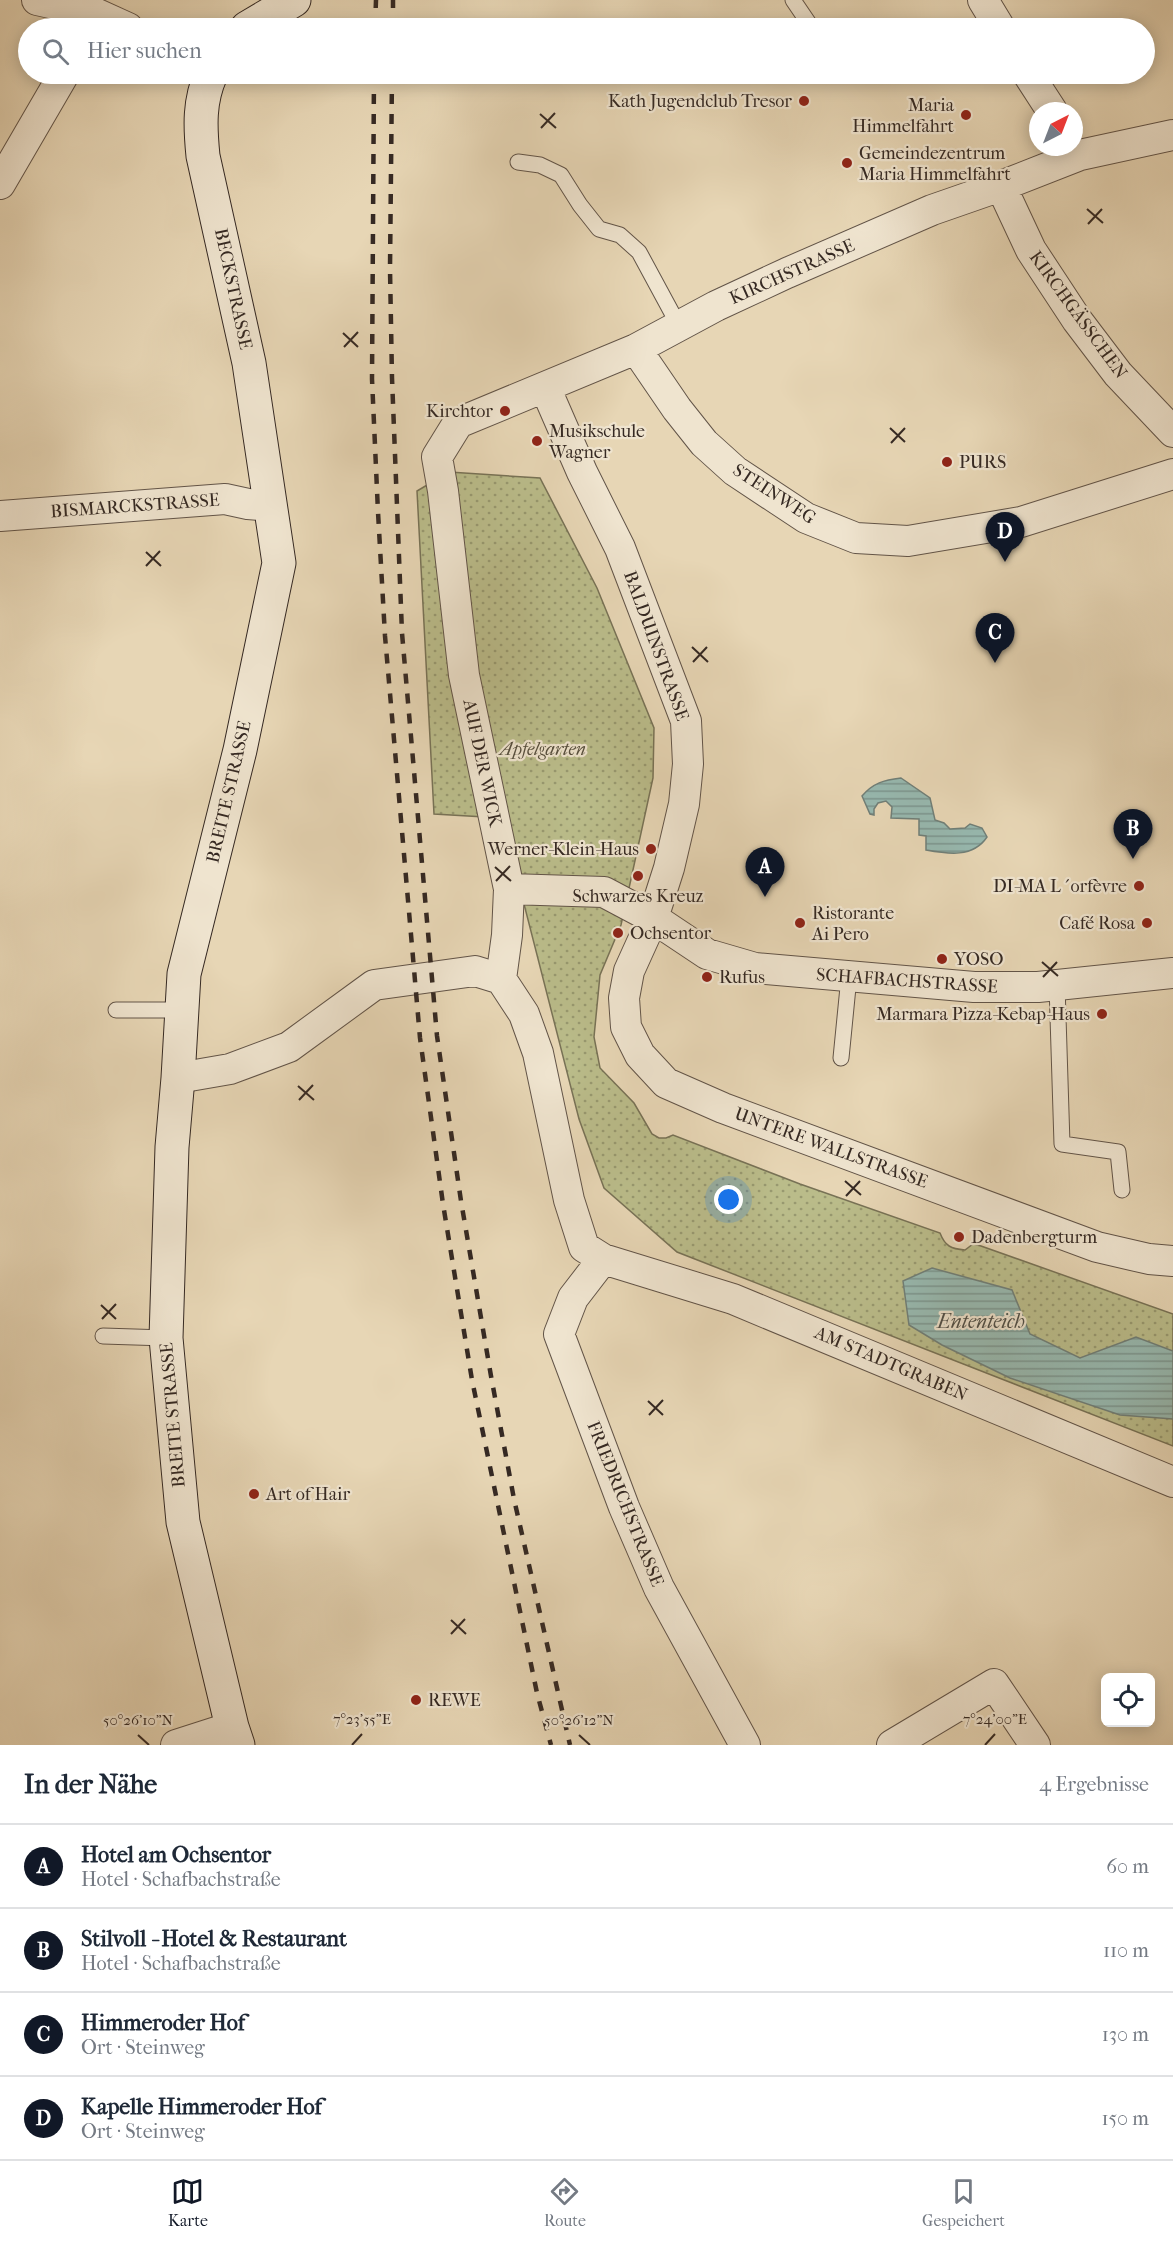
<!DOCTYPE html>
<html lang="de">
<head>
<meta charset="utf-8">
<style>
	:root { --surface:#fff; --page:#f2f2f3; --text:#1f2937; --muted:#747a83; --line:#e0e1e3; --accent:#111827 }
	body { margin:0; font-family:"IM FELL French Canon",serif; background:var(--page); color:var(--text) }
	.controls { position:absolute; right:18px; bottom:18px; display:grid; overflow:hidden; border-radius:9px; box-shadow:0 3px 15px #0003 }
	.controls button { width:54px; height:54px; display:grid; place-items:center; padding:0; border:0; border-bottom:2px solid var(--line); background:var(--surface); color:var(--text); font:30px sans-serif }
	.compass { position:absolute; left:1029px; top:102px; width:54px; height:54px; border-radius:50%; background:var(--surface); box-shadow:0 3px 15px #0003; rotate:42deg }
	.you { position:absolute; left:729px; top:1200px; width:21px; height:21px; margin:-15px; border:4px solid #fff; border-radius:50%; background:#1a73e8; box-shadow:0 0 0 9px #1a73e833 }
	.badge { display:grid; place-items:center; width:39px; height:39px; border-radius:50%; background:var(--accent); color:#fff; font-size:20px; font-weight:700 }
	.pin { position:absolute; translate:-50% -50px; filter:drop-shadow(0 2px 3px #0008) }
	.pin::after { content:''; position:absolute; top:32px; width:21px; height:18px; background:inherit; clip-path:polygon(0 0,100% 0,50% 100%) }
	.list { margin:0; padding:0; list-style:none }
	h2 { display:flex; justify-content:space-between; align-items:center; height:78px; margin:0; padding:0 24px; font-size:26px }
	h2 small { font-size:20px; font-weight:400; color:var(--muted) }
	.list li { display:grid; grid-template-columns:39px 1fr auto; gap:18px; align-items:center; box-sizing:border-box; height:84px; padding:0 24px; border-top:2px solid var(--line) }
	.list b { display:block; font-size:22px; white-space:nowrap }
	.list p { margin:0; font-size:20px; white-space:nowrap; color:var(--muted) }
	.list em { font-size:20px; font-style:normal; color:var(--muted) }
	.icon { flex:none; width:33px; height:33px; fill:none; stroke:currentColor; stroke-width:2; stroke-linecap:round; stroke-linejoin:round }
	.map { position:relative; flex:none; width:1173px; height:1745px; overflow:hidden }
	.search { position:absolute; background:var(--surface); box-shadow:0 3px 15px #0003; left:18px; right:18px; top:18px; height:66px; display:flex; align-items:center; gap:15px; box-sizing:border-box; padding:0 21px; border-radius:33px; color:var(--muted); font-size:22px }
	.sheet { height:414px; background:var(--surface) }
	nav { display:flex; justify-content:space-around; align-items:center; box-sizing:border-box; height:84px; border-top:2px solid var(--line); background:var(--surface); font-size:16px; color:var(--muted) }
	nav a { display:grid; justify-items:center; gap:3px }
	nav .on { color:var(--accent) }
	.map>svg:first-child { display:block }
	.park { fill:url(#park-dots); stroke:#787256; stroke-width:1.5 }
	.water { fill:url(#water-rules); stroke:#707f78; stroke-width:1.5 }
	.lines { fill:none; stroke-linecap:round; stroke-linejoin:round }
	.lane-casing { stroke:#625448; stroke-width:17 }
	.street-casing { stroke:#625448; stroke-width:32 }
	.secondary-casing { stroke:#352923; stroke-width:35 }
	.lane { stroke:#efe4cf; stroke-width:15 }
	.street { stroke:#efe4cf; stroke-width:30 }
	.secondary { stroke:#efe4cf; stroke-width:33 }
	.rail { stroke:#352923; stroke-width:4.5; stroke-dasharray:10 10; stroke-linecap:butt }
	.ticks { fill:none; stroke:#352923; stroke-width:2 }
	.poi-dot { fill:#8f2418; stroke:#efe4cf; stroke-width:2 }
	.labels { text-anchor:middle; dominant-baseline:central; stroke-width:4.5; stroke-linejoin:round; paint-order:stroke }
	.poi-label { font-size:18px; fill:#352923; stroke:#efe4cf; text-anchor:start }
	.street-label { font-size:18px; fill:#352923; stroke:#efe4cf }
	.park-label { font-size:18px; font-style:italic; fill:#564e3d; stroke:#efe4cf }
	.water-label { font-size:20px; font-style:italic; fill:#4e4d46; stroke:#efe4cf }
	.ticks-label { font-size:15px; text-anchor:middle; fill:#352923; stroke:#efe4cf; stroke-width:4.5; stroke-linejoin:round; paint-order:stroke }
</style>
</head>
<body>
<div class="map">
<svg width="1173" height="1745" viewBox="0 0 1173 1745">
	<defs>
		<pattern id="park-dots" width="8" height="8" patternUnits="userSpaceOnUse" patternTransform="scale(1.5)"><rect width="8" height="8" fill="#babc8a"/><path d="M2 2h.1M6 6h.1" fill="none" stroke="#989970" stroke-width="1.8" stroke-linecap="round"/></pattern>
		<pattern id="water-rules" width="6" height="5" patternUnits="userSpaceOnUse" patternTransform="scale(1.5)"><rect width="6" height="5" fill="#97b9b0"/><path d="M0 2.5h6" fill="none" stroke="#7c968f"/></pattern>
	</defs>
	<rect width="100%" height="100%" fill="#e7d6b5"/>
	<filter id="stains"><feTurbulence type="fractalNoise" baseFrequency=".00333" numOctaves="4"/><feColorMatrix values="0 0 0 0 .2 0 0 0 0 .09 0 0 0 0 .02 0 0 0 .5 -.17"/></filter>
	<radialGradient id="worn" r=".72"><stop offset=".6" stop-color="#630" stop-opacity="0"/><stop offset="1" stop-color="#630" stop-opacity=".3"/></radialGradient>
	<!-- park -->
	<path class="park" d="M449,472L540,478L597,588L654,728L653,778L621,925L600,975L594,1037L600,1068L634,1103L652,1134L659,1138H666L673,1135L800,1184L940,1233C945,1246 951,1249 965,1250L973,1244L981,1246L1173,1314V1446L677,1252L604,1188L579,1119L502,818L434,814L417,491Z"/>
	<!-- water -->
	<path class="water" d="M901,778L930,798L935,820L944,823L950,829L965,828L970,824L982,828L987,837C973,858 948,854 926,850V836L919,835V819L891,818L892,807L886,801L878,803L874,809V815L870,814L862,796C873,783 884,780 901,778Z
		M932,1268L1012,1290L1030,1334L1080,1358L1136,1337L1173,1351V1419L1120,1415L1010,1378L942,1345L909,1325L903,1281Z"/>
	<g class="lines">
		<defs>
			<path id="lane" d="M793,0L812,28
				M518,162L540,165L561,175L580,205L599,229L620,235L639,252L679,326
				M1057,985L1062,1144L1118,1152L1122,1190
				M116,1010H182
				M841,1058L849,977
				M103,1336L166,1338"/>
			<path id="street" d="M37,0L95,13L128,28
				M983,0L1000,28
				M1028,74L1052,111
				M1173,135L1080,155L1001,186L932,210L787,273L716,306L636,349L458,423L437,457L443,491L464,675L509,889L507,935L501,979L524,1014L538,1053L569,1200L584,1247L603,1259L733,1299L1173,1482
				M0,184L64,74
				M1001,186L1031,250L1077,320L1118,374L1173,432
				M636,349L677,409L704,443L735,471L806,518L856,538L908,541L1021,522L1173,474
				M545,387L582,472L620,548L686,721L688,764L684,804L669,868L653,918L629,971L624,998L626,1027L640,1055L666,1083L723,1108L1097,1247L1149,1259L1173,1261
				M0,516L225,499L248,504L270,506
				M509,889L604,892L653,918L707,954L755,968L974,987H1038L1173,973
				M178,1078L230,1069L289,1047L374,985L475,971L501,979
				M603,1259L573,1298L559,1334L624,1507L659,1588L745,1745
				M176,1745L232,1727
				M892,1745L994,1684L1035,1745"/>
			<path id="secondary" d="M247,28L294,0
				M211,74C199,101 200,126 203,156L249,363L279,563L240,750L184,974L178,1078L172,1147L166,1338L183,1522L232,1727L238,1745"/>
		</defs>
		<!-- lane casing -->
		<use href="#lane" class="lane-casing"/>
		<!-- street casing -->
		<use href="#street" class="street-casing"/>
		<!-- secondary casing -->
		<use href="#secondary" class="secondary-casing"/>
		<!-- lane -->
		<use href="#lane" class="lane"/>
		<!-- street -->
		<use href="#street" class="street"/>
		<!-- secondary -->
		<use href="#secondary" class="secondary"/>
		<!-- rail -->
		<path class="rail" d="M375,28L376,0
			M393,28V0
			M374,74L372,379L378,512L385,636L420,1038L443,1204L472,1380L537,1693L551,1745
			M392,74L390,269L392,378L402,633L437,1036L461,1201L491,1376L514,1499L570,1745"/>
	</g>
	<!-- ticks -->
	<path class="ticks" d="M540,114L556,128M541,128L555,113M1087,209L1103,223M1088,224L1102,209M343,333L358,347M344,347L358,332M890,428L905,442M891,443L905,428M146,552L161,566M146,566L160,551M692,647L708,662M693,662L707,647M495,867L511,881M496,881L510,866M1042,962L1058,976M1043,977L1057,962M298,1086L314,1100M299,1100L313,1085M845,1181L861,1195M846,1196L860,1181M101,1305L116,1319M102,1319L116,1304M648,1401L663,1415M649,1415L663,1400M451,1620L466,1634M451,1634L465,1619M138,1735L149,1745M579,1735L590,1745M352,1745L362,1734M985,1745L995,1734"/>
	<!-- markers -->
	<g class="poi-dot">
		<circle cx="804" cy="101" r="6"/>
		<circle cx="966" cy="115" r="6"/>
		<circle cx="847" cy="163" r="6"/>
		<circle cx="505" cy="411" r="6"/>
		<circle cx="537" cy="441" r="6"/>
		<circle cx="947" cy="462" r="6"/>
		<circle cx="651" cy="849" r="6"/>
		<circle cx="638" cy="876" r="6"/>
		<circle cx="1139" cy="886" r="6"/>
		<circle cx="800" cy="923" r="6"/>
		<circle cx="1147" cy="923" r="6"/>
		<circle cx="618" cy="933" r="6"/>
		<circle cx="942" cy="959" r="6"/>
		<circle cx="707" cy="977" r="6"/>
		<circle cx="1102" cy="1014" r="6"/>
		<circle cx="959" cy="1237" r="6"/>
		<circle cx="254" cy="1494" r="6"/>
		<circle cx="416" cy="1700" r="6"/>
	</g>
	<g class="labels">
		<!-- poi labels -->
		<g class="poi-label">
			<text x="792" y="101" text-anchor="end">Kath Jugendclub Tresor</text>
			<text x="954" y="105" text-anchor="end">Maria<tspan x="954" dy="21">Himmelfahrt</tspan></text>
			<text x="859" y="153">Gemeindezentrum<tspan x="859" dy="21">Maria Himmelfahrt</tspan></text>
			<text x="493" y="411" text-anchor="end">Kirchtor</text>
			<text x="549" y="431">Musikschule<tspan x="549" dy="21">Wagner</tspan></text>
			<text x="959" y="462">PURS</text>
			<text x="639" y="849" text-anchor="end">Werner-Klein-Haus</text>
			<text x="1127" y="886" text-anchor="end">DI-MA L´orfèvre</text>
			<text x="638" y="896" text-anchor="middle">Schwarzes Kreuz</text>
			<text x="812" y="913">Ristorante<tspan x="812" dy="21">Ai Pero</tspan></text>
			<text x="1135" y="923" text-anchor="end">Café Rosa</text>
			<text x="630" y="933">Ochsentor</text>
			<text x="954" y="959">YOSO</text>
			<text x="719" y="977">Rufus</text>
			<text x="1090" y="1014" text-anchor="end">Marmara Pizza-Kebap-Haus</text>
			<text x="971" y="1237">Dadenbergturm</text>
			<text x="266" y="1494">Art of Hair</text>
			<text x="428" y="1700">REWE</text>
		</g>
		<!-- street labels -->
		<g class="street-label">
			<text transform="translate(792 272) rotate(-24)">KIRCHSTRASSE</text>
			<text transform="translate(233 289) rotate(78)">BECKSTRASSE</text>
			<text transform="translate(1078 315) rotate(54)">KIRCHGÄSSCHEN</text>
			<text transform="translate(774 494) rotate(33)">STEINWEG</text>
			<text transform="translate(135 506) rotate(-4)">BISMARCKSTRASSE</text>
			<text transform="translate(656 646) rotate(70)">BALDUINSTRASSE</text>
			<text transform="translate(482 763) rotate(78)">AUF DER WICK</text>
			<text transform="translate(229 792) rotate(-77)">BREITE STRASSE</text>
			<text transform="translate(907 981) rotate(4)">SCHAFBACHSTRASSE</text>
			<text transform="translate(831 1148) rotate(20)">UNTERE WALLSTRASSE</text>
			<text transform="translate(891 1364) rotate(23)">AM STADTGRABEN</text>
			<text transform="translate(173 1415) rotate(-95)">BREITE STRASSE</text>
			<text transform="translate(625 1504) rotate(68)">FRIEDRICHSTRASSE</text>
		</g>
		<!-- park labels -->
		<g class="park-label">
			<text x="543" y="749">Apfelgarten</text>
		</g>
		<!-- water labels -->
		<g class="water-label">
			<text x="981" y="1321">Ententeich</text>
		</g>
	</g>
	<g class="ticks-label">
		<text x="362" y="1724">7°23'55"E</text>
		<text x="995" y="1724">7°24'00"E</text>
		<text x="138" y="1725">50°26'10"N</text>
		<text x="579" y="1725">50°26'12"N</text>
	</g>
	<rect width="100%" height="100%" filter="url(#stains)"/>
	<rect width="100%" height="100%" fill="url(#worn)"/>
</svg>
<div class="controls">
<button><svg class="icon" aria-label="locate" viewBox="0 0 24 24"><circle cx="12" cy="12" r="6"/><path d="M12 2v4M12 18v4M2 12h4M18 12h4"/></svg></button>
</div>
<svg class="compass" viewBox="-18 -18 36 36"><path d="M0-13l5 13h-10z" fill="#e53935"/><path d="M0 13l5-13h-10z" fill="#747a83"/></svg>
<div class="you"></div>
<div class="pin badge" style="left:765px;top:897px">A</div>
<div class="pin badge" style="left:1133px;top:859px">B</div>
<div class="pin badge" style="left:995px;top:663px">C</div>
<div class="pin badge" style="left:1005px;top:562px">D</div>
<div class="search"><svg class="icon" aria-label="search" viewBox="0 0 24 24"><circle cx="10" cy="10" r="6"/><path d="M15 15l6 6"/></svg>Hier suchen</div>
</div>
<section class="sheet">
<h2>In der Nähe<small>4 Ergebnisse</small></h2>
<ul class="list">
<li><span class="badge">A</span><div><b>Hotel am Ochsentor</b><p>Hotel · Schafbachstraße</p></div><em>60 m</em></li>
<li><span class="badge">B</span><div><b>Stilvoll - Hotel &amp; Restaurant</b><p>Hotel · Schafbachstraße</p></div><em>110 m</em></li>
<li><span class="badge">C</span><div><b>Himmeroder Hof</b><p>Ort · Steinweg</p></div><em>130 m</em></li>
<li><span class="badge">D</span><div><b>Kapelle Himmeroder Hof</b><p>Ort · Steinweg</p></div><em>150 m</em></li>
</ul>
</section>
<nav>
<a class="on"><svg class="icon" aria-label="map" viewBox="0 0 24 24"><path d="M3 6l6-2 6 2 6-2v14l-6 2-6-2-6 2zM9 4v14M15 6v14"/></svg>Karte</a>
<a><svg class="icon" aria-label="directions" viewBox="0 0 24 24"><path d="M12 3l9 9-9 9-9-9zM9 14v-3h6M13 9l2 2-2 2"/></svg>Route</a>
<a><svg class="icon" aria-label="saved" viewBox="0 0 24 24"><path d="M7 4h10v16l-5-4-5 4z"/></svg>Gespeichert</a>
</nav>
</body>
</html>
